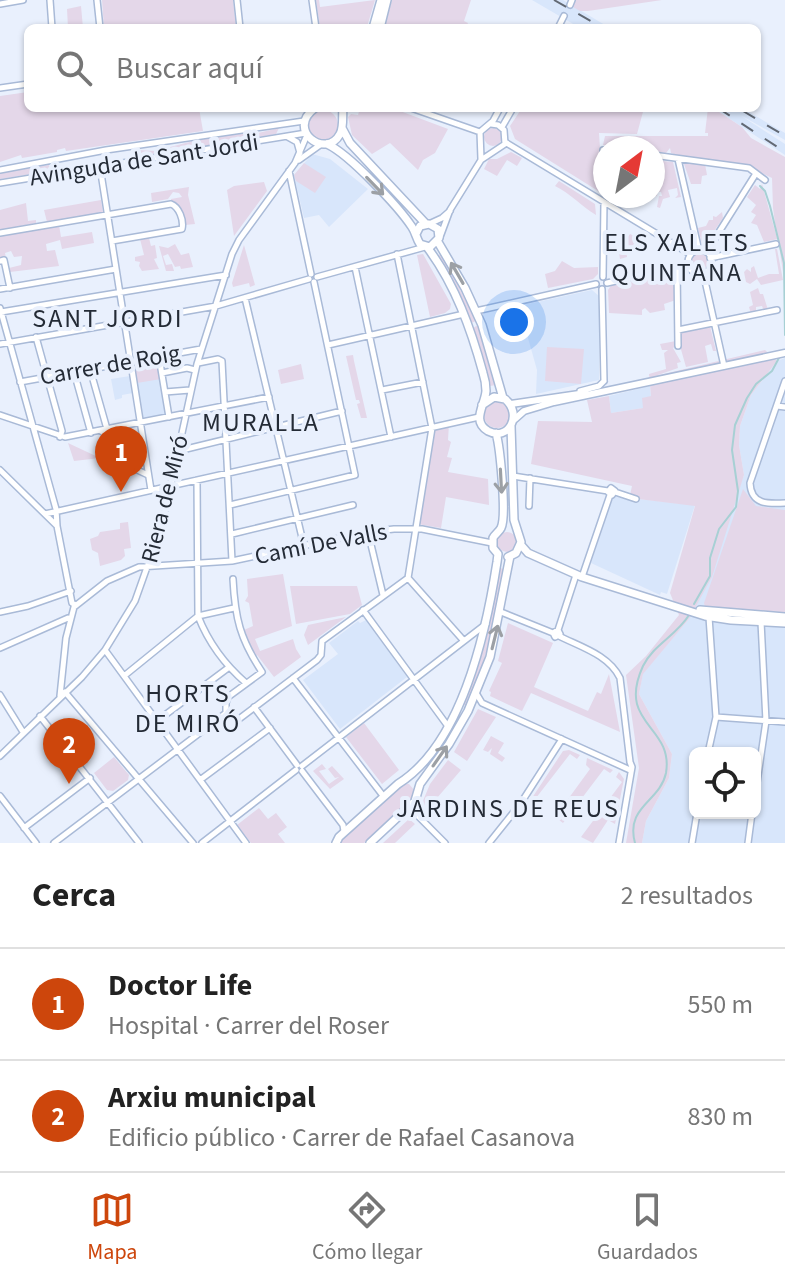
<!DOCTYPE html>
<html lang="es">
<head>
<meta charset="utf-8">
<style>
	:root { --surface:#fff; --page:#f2f2f2; --text:#222; --muted:#767676; --line:#e0e0e0; --accent:#cd460c }
	body { margin:0; font-family:"Source Sans 3",sans-serif; background:var(--page); color:var(--text) }
	.controls { position:absolute; right:24px; bottom:24px; display:grid; overflow:hidden; border-radius:12px; box-shadow:0 2px 6px #0004 }
	.controls button { width:72px; height:72px; display:grid; place-items:center; padding:0; border:0; border-bottom:2px solid var(--line); background:var(--surface); color:var(--text); font:40px sans-serif }
	.compass { position:absolute; left:593px; top:136px; width:72px; height:72px; border-radius:50%; background:var(--surface); box-shadow:0 2px 6px #0004; rotate:32deg }
	.you { position:absolute; left:514px; top:322px; width:28px; height:28px; margin:-20px; border:6px solid #fff; border-radius:50%; background:#1a73e8; box-shadow:0 0 0 12px #1a73e833 }
	.badge { display:grid; place-items:center; width:52px; height:52px; border-radius:50%; background:var(--accent); color:#fff; font-size:26px; font-weight:700 }
	.pin { position:absolute; translate:-50% -66px; filter:drop-shadow(0 2px 4px #0008) }
	.pin::after { content:''; position:absolute; top:42px; width:28px; height:24px; background:inherit; clip-path:polygon(0 0,100% 0,50% 100%) }
	.list { margin:0; padding:0; list-style:none }
	h2 { display:flex; justify-content:space-between; align-items:center; height:104px; margin:0; padding:0 32px; font-size:34px }
	h2 small { font-size:26px; font-weight:400; color:var(--muted) }
	.list li { display:grid; grid-template-columns:52px 1fr auto; gap:24px; align-items:center; box-sizing:border-box; height:112px; padding:0 32px; border-top:2px solid var(--line) }
	.list b { display:block; font-size:30px; white-space:nowrap }
	.list p { margin:0; font-size:26px; white-space:nowrap; color:var(--muted) }
	.list em { font-size:26px; font-style:normal; color:var(--muted) }
	.icon { flex:none; width:44px; height:44px; fill:none; stroke:currentColor; stroke-width:2; stroke-linecap:round; stroke-linejoin:round }
	.map { position:relative; flex:none; width:785px; height:843px; overflow:hidden }
	.search { position:absolute; background:var(--surface); box-shadow:0 2px 6px #0004; left:24px; right:24px; top:24px; height:88px; display:flex; align-items:center; gap:20px; box-sizing:border-box; padding:0 28px; border-radius:12px; color:var(--muted); font-size:30px }
	.sheet { height:328px; background:var(--surface) }
	nav { display:flex; justify-content:space-around; align-items:center; box-sizing:border-box; height:112px; border-top:2px solid var(--line); background:var(--surface); font-size:22px; color:var(--muted) }
	nav a { display:grid; justify-items:center; gap:4px }
	nav .on { color:var(--accent) }
	.map>svg:first-child { display:block }
	.built { fill:#d8e6fb; fill-rule:evenodd }
	.green { fill:#e4d7e9 }
	.lines { fill:none; stroke-linecap:round; stroke-linejoin:round }
	.stream { stroke:#a7d0d4; stroke-width:2 }
	.minor-casing { stroke:#a9bad7; stroke-width:8 }
	.tertiary-casing { stroke:#a9bad7; stroke-width:9 }
	.secondary-casing { stroke:#a9bad7; stroke-width:10 }
	.primary-casing { stroke:#a9bad7; stroke-width:10 }
	.minor { stroke:#fff; stroke-width:5 }
	.tertiary { stroke:#fff; stroke-width:6 }
	.secondary { stroke:#fff; stroke-width:7 }
	.primary { stroke:#fff; stroke-width:7 }
	.rail { stroke:#626974; stroke-width:2; stroke-dasharray:14 14; stroke-linecap:butt }
	.oneway { stroke:#9ca0a5 }
	.labels { text-anchor:middle; dominant-baseline:central; stroke-width:8; stroke-linejoin:round; paint-order:stroke }
	.street-label { font-size:24px; fill:#242b36; stroke:#e9f0fd }
	.neighbourhood-label { font-size:26px; letter-spacing:2px; fill:#242b36; stroke:#e9f0fd }
</style>
</head>
<body>
<div class="map">
<svg width="785" height="843" viewBox="0 0 785 843">
	<rect width="100%" height="100%" fill="#e9f0fd"/>
	<!-- built -->
	<path class="built" d="M532,0H563L610,28H580Z
		M713,108H742L785,133V140L740,115L785,144V155Z
		M312,154L330,159L368,189L329,227L319,215L304,218L294,175Z
		M592,290L599,296V380L536,394L537,370L519,306Z
		M785,358V843H642L646,821L669,778L672,754L639,694L643,673L689,619L744,475L739,445L740,426L751,395L777,361ZM695,753H755V813H695Z
		M156,361L166,414L142,418L134,366Z
		M130,376L133,393L122,395V398L115,400L111,379Z
		M650,386L651,397L643,408L611,413L609,396Z
		M613,496L637,502L638,499L695,505L667,594L661,592L660,595L591,563Z
		M366,620L407,677L340,729L303,680L338,654L329,643L358,621L360,623Z"/>
	<!-- green -->
	<path class="green" d="M102,0H233L236,28H104Z
		M316,0H319L320,7L375,0L367,27L364,28H320Z
		M392,0H471L464,21L468,23L466,28H384Z
		M576,0H662L588,11H580L573,7Z
		M81,6L83,28H68L67,9Z
		M28,92V108H199L203,131L66,151L65,148L57,150V152L22,158L21,155L0,162V96Z
		M360,108H392L448,129L435,153L423,160L418,170L390,143L372,154L352,135L348,117L351,114L358,115Z
		M522,108H644L637,134L599,133L603,194L515,139L510,126Z
		M708,108H713L742,127L751,138L785,157V285L778,239L764,242L757,225L751,223L756,215L751,212L756,205L747,197L755,185L760,189L762,184L777,238L773,208L772,178L744,165L677,155L671,153L670,148L666,153L653,151V148L603,145L605,136H708V133H705Z
		M308 125a15 15 0 1 1 30 0a15 15 0 1 1-30 0Z
		M484 137a9 9 0 1 1 18 0a9 9 0 1 1-18 0Z
		M279,128L276,134L200,147L198,140L248,132L250,135Z
		M193,141L194,147L139,157L138,150L155,151Z
		M511,152L522,158L517,166L507,160L497,176L484,169L489,159H497Z
		M653,160L673,162L681,197L675,198L678,195L677,188L668,190L670,197L663,199L660,208L657,207L659,196H662L661,192H657V196L653,195Z
		M683,161L705,164L707,175L702,176L701,184H691Z
		M304,163L326,177L315,193L296,181L294,175Z
		M49,165L50,171L0,179V173Z
		M559,181L595,204L596,215C581,206 570,193 555,186Z
		M264,182L267,191L234,236L227,190L234,186Z
		M189,187L188,195L195,224L185,225L179,207L171,202V199L182,197L179,193L173,192L168,199L152,202L151,193Z
		M101,200L103,212L47,222L44,210Z
		M26,203L28,221L36,220V223L0,230V210Z
		M722,212L723,218L706,243L702,244L698,228L706,226L709,220H713V216L716,217Z
		M59,225L61,237L92,232L94,243L62,249L60,240L46,244L47,251L55,250L59,266L10,272L9,268L21,265L22,256L14,257L11,251L5,253L6,258L0,259V236Z
		M630,234L639,238L634,247H626L627,257L620,259L618,246L609,245V237L624,242Z
		M149,238L151,246L155,245L157,258L154,259L159,269L142,271L139,266L140,262L135,261V257L144,255L140,239Z
		M175,244L181,255L189,253L193,267L181,269L180,266L175,267L168,254L163,256L166,265L172,264L174,271H166L159,246L168,248Z
		M244,245L255,285L250,287L249,283L233,287L232,283Z
		M775,249H777L783,280L761,285L757,279L750,284L746,282L744,272L747,269L751,272V268L754,266L758,278L769,274H779Z
		M691 261a9 9 0 1 1 18 0a9 9 0 1 1-18 0Z
		M423,254L451,304L450,309L445,313L430,317L417,255Z
		M442,254L476,321L471,323L437,256Z
		M562,261L574,268L598,267V274L593,279L548,288L545,274L555,271Z
		M675,271L676,300L664,304L665,310L650,313L645,308L642,310V315L609,313L608,290L612,284Z
		M758,288L760,294H763L768,310L764,311L762,306L756,307V312L751,314L749,307L753,305L750,292Z
		M478,325L496,385L490,386L473,328Z
		M710,326L716,351H713L711,344L705,346L708,362L686,367L680,346V332Z
		M676,341L677,345L673,348L681,362L677,363L678,368L655,376L765,350L777,361L751,395L740,426L739,445L744,475L712,577L689,619L643,674L639,694L672,754L669,778L646,821L642,843H626L639,768L626,675L646,656L679,615L670,593L695,506L638,499L630,495L632,486L531,464L538,421L592,422L587,400L609,396L611,413L643,408L642,398L651,396L649,374L666,369L664,353L668,350H662L660,344Z
		M547,347L584,349L581,384L545,381Z
		M353,355L354,361L367,418H361L357,404L360,403L359,400H356L346,356Z
		M156,361L161,379L137,383L134,366Z
		M301,364L304,379L281,384L278,370Z
		M484 415a13 13 0 1 1 26 0a13 13 0 1 1-26 0Z
		M449,424L448,440L451,442L447,457L452,458L448,472L488,479L489,505L446,497L441,528L417,524L432,428Z
		M68,443L100,458L74,461Z
		M743,489L756,506L785,510V613L705,607L704,603Z
		M128,522L131,548L124,549L125,556L121,560L100,566L98,553L92,550L90,539L98,536L100,532L120,529V523Z
		M497 542a10 10 0 1 1 20 0a10 10 0 1 1-20 0Z
		M500,568L504,569C496,617 487,662 466,706L462,704L485,644Z
		M283,574L292,626L255,639L260,651L293,639L296,649L301,657L274,677L257,655L255,657L245,640L247,639L238,619L241,618L244,630L253,626L249,603L245,601L248,596L247,579Z
		M290,586H357L362,605L350,614L296,624Z
		M346,617L308,645L304,635L308,625Z
		M508,623L553,643L534,687L588,711L597,692L601,694L609,674L620,732L531,693L522,711L490,696L491,692L489,691L502,663L498,661Z
		M478,709L496,717L467,761L454,752Z
		M364,723L399,770L382,784L346,737Z
		M491,736L504,743L498,753L505,758L502,762L490,754L492,748L488,752L483,750Z
		M569,750L580,755L577,759L570,754L536,798L543,804L540,809L530,801L563,751Z
		M114,757L129,775L128,780L113,791L107,790L94,773Z
		M587,758L613,770L610,773L604,769L563,823L555,817L590,769L586,765Z
		M448,760L461,770L425,812L420,808L430,784Z
		M322,764L326,769L319,771L329,784L339,777L335,778L328,769L332,766L344,779L330,789L313,771Z
		M619,772L624,779L615,824L608,820L593,843L581,837L622,782L616,777Z
		M403,784H409L415,791C408,811 381,829 364,843H340L344,836Z
		M259,808L268,819L276,813L287,827L278,834L285,843H251L237,825Z
		M409,819L415,824L395,843H383Z"/>
	<g class="lines">
		<!-- stream -->
		<path class="stream" d="M760,186L765,191L770,206L784,263L785,335
			M694,604L710,576V558L719,529L736,507L738,491L732,450L735,425L747,398L756,384L772,371L780,356
			M635,843C625,806 660,802 666,773C674,725 616,725 643,666C653,645 677,635 689,615"/>
		<defs>
			<path id="minor" d="M50,0L52,28
				M97,0L100,28
				M237,0L240,28
				M312,0L316,28
				M0,4L23,0
				M570,5L572,0
				M525,28H537
				M558,28L564,16
				M0,88L28,84
				M411,108L480,132
				M502,127L513,108
				M480,132L493,121L500,108
				M480,132L481,159
				M288,137L297,142L300,153
				M505,142L690,254
				M603,150H605
				M653,155L749,168L765,180
				M678,159L699,251
				M299,160L320,145
				M100,167L151,490
				M0,170L106,150L304,121
				M289,171L311,274
				M0,183L306,133
				M429,224L442,218L450,211
				M0,233L171,204C179,207 184,220 182,229L112,241
				M440,237L450,210L481,160L505,144L504,130L498,125L491,124
				M688 262a12 12 0 1 1 24 0a12 12 0 1 1-24 0Z
				M707,251L755,175
				M397,254L432,428L408,578
				M710,258L776,244
				M0,261L4,260L10,288
				M355,267L391,437
				M677,267L678,346
				M703,272L724,366
				M317,277L425,247
				M603,277L604,202
				M607,283L690,264
				M0,289L116,269
				M602,289L604,381
				M245,298L304,546
				M0,308L56,509L57,526L72,603L76,605
				M476,311L596,284
				M1,312L226,275
				M678,330L777,310
				M36,337L62,431L60,437
				M0,344L216,306L309,279
				M328,345L464,314
				M159,357L169,417
				M198,363L218,359L222,361L232,561
				M90,369L107,429
				M74,372L91,433
				M162,373L187,368L195,370
				M785,381L750,483C751,505 768,504 785,503
				M20,382L201,349
				M382,390L423,382
				M580,391L599,386L604,381
				M165,392L190,390
				M777,406L785,407
				M0,415L65,437L269,397
				M101,431L106,434L114,459L148,475
				M178,451L342,411
				M0,470L56,525
				M513,476L608,491
				M197,480L198,616C209,644 224,664 246,683
				M611,488L615,491L612,495L608,492Z
				M615,492L636,499
				M230,505L355,475L314,282
				M529,506L530,478
				M45,514L479,417
				M368,532L383,595
				M232,534L353,505
				M582,577L610,495
				M408,578L464,641
				M363,610L447,725
				M0,612L28,606L71,591
				M501,612L553,633L555,637L560,634L558,630L553,633
				M558,630L576,575
				M559,636C581,647 609,655 620,678L630,762
				M0,648L68,618
				M105,650L246,843
				M124,676L198,616L234,608
				M293,678L384,797
				M65,692L193,843
				M476,693L482,703L630,770
				M0,695L23,732
				M60,696L66,638L74,607L107,581L139,567L232,561L368,532L394,529H422L492,543
				M254,707L297,765
				M226,713L239,719L243,716L317,660L321,655L322,641L408,578
				M226,713V703L228,697L262,672C240,639 235,618 233,579
				M40,716L139,843
				M716,717L785,722
				M157,721L228,668
				M708,753L716,717L709,617
				M0,756L82,677L105,650L135,601L162,525L197,364L232,254L239,240L295,163L307,135
				M302,766L486,624
				M302,771L343,825L344,831
				M200,780L270,728
				M0,796L36,843
				M755,796L766,721L761,622
				M406,810L414,812L445,843
				M24,828L90,778
				M54,843L226,713
				M202,843L296,770
				M489,843L521,803L562,739
				M619,843L632,767L630,762
				M692,843L697,813
				M748,843L752,813"/>
			<path id="tertiary" d="M511,404L586,393
				M515,419L524,411L554,402L785,353"/>
			<path id="secondary" d="M521,545L528,553L582,577L705,616L731,620L785,623
				M700,610L785,617"/>
			<path id="primary" d="M373,28L381,0
				M380,28L387,0
				M315,108C285,130 326,160 340,134C344,127 342,116 343,108
				M342,128L350,143L426,224
				M327,144C349,154 398,206 412,227C416,233 416,238 420,244L430,247L439,238L438,229L429,224L420,226L416,234
				M438,242L465,288L482,325L503,398
				M427,247C455,284 471,329 483,373C485,379 486,385 486,391C485,405 471,421 488,431C509,442 523,414 505,399L494,397L482,405
				M508,557L516,553L521,542L514,520L511,426
				M336,843L339,837L398,784C462,744 486,633 497,562L498,554L493,548V538C495,534 499,532 501,528C507,516 500,447 496,433
				M370,843L415,801L420,784L449,744L468,711L490,657L510,556"/>
		</defs>
		<!-- minor casing -->
		<use href="#minor" class="minor-casing"/>
		<!-- tertiary casing -->
		<use href="#tertiary" class="tertiary-casing"/>
		<!-- secondary casing -->
		<use href="#secondary" class="secondary-casing"/>
		<!-- primary casing -->
		<use href="#primary" class="primary-casing"/>
		<!-- minor -->
		<use href="#minor" class="minor"/>
		<!-- tertiary -->
		<use href="#tertiary" class="tertiary"/>
		<!-- secondary -->
		<use href="#secondary" class="secondary"/>
		<!-- primary -->
		<use href="#primary" class="primary"/>
		<!-- rail -->
		<path class="rail" d="M554,0L603,28
			M718,108L785,152
			M743,111L785,136"/>
	</g>
	<!-- one-way arrows -->
	<defs><path id="oneway-shaft" d="M-6 0H5M1.5-3L5.5 0L1.5 3" fill="none" stroke-width="1.6" stroke-linecap="round" stroke-linejoin="round" transform="scale(2)"/></defs>
	<g class="oneway">
		<use href="#oneway-shaft" transform="translate(375 186) rotate(46)"/>
		<use href="#oneway-shaft" transform="translate(457 273) rotate(-120)"/>
		<use href="#oneway-shaft" transform="translate(501 481) rotate(87)"/>
		<use href="#oneway-shaft" transform="translate(495 637) rotate(-76)"/>
		<use href="#oneway-shaft" transform="translate(440 756) rotate(-55)"/>
	</g>
	<g class="labels">
		<!-- street labels -->
		<g class="street-label">
			<text transform="translate(144 160) rotate(-9)">Avinguda de Sant Jordi</text>
			<text transform="translate(110 365) rotate(-10)">Carrer de Roig</text>
			<text transform="translate(165 499) rotate(-76)">Riera de Miró</text>
			<text transform="translate(321 544) rotate(-11)">Camí De Valls</text>
		</g>
		<!-- neighbourhood labels -->
		<g class="neighbourhood-label">
			<text x="677" y="242">ELS XALETS<tspan x="677" dy="30">QUINTANA</tspan></text>
			<text x="108" y="318">SANT JORDI</text>
			<text x="261" y="422">MURALLA</text>
			<text x="188" y="693">HORTS<tspan x="188" dy="30">DE MIRÓ</tspan></text>
			<text x="508" y="808">JARDINS DE REUS</text>
		</g>
	</g>
</svg>
<div class="controls">
<button><svg class="icon" aria-label="locate" viewBox="0 0 24 24"><circle cx="12" cy="12" r="6"/><path d="M12 2v4M12 18v4M2 12h4M18 12h4"/></svg></button>
</div>
<svg class="compass" viewBox="-18 -18 36 36"><path d="M0-13l5 13h-10z" fill="#e53935"/><path d="M0 13l5-13h-10z" fill="#767676"/></svg>
<div class="you"></div>
<div class="pin badge" style="left:121px;top:492px">1</div>
<div class="pin badge" style="left:69px;top:784px">2</div>
<div class="search"><svg class="icon" aria-label="search" viewBox="0 0 24 24"><circle cx="10" cy="10" r="6"/><path d="M15 15l6 6"/></svg>Buscar aquí</div>
</div>
<section class="sheet">
<h2>Cerca<small>2 resultados</small></h2>
<ul class="list">
<li><span class="badge">1</span><div><b>Doctor Life</b><p>Hospital · Carrer del Roser</p></div><em>550 m</em></li>
<li><span class="badge">2</span><div><b>Arxiu municipal</b><p>Edificio público · Carrer de Rafael Casanova</p></div><em>830 m</em></li>
</ul>
</section>
<nav>
<a class="on"><svg class="icon" aria-label="map" viewBox="0 0 24 24"><path d="M3 6l6-2 6 2 6-2v14l-6 2-6-2-6 2zM9 4v14M15 6v14"/></svg>Mapa</a>
<a><svg class="icon" aria-label="directions" viewBox="0 0 24 24"><path d="M12 3l9 9-9 9-9-9zM9 14v-3h6M13 9l2 2-2 2"/></svg>Cómo llegar</a>
<a><svg class="icon" aria-label="saved" viewBox="0 0 24 24"><path d="M7 4h10v16l-5-4-5 4z"/></svg>Guardados</a>
</nav>
</body>
</html>
